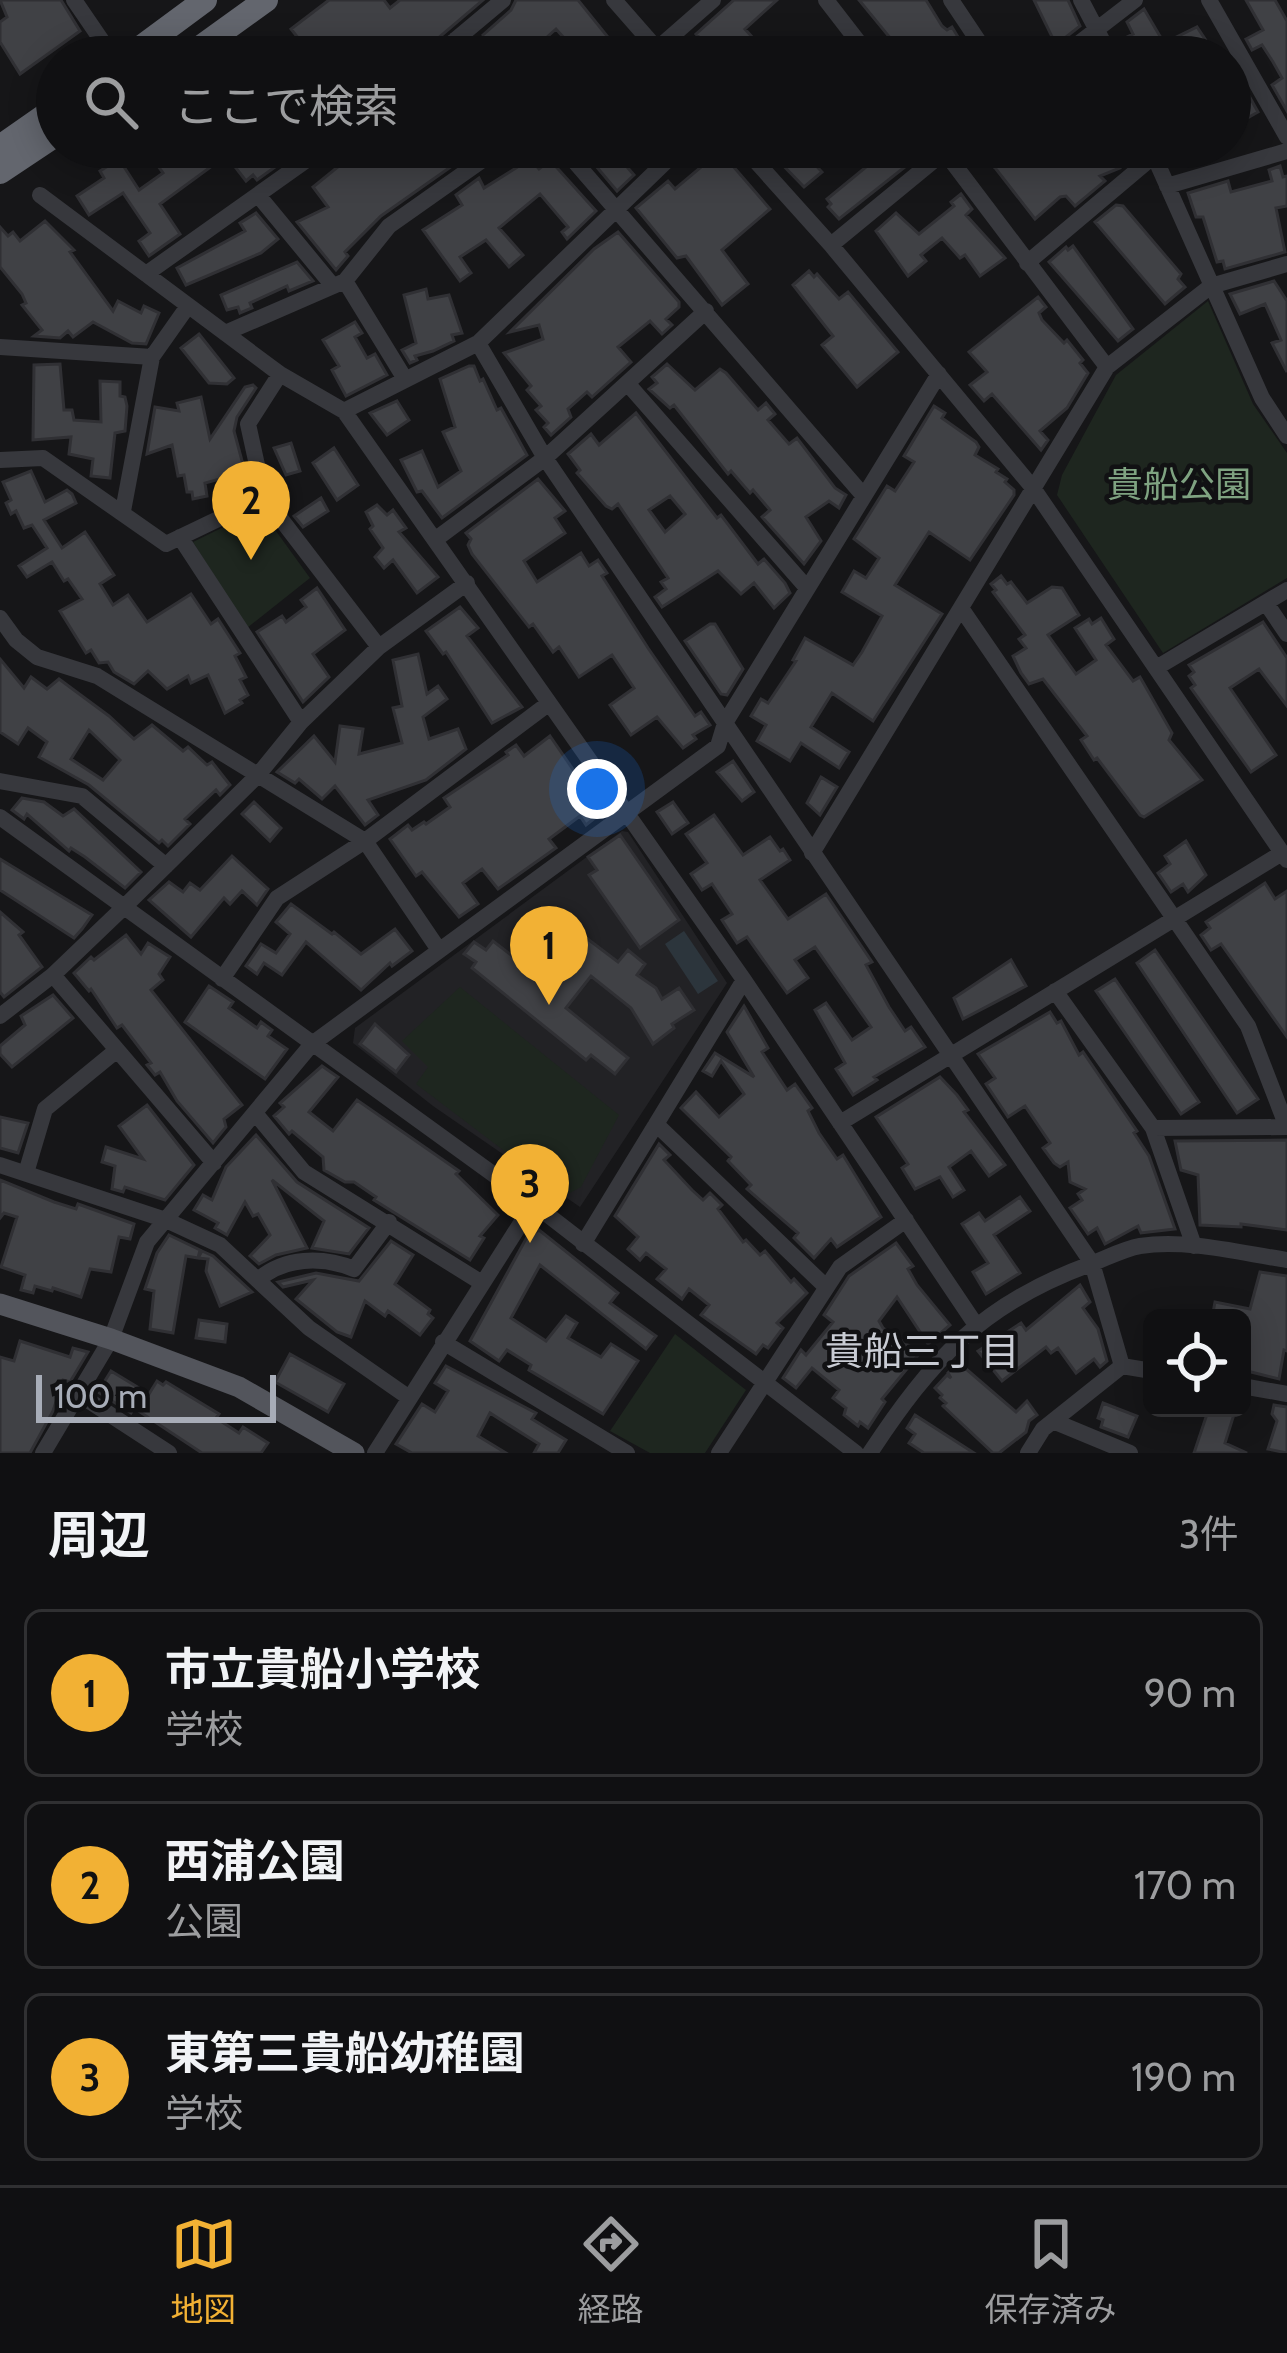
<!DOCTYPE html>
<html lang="ja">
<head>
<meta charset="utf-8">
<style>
	:root { --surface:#101012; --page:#19191b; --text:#f1f3f6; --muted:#9c9d9f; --line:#303032; --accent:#f2b134 }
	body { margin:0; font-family:Cabin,"Noto Sans JP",sans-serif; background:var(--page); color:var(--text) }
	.controls { position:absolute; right:36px; bottom:36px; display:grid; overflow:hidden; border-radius:18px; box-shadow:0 6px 30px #0003 }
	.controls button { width:108px; height:108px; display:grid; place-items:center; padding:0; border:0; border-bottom:3px solid var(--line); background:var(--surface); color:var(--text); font:60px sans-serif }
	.scale { position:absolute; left:36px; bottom:30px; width:240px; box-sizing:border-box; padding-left:12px; border:6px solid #a8adb8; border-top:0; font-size:33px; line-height:42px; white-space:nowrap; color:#a8adb8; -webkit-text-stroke:9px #111113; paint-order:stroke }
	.you { position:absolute; left:597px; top:789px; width:42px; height:42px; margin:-30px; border:9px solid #fff; border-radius:50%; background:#1a73e8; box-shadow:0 0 0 18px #1a73e833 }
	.badge { display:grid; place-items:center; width:78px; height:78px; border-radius:50%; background:var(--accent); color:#111; font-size:39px; font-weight:700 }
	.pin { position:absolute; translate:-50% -99px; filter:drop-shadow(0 3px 6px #0008) }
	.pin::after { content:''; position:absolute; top:63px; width:42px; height:36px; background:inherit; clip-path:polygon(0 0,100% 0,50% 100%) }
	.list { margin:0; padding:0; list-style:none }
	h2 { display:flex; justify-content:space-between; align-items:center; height:156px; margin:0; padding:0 48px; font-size:51px }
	h2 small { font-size:39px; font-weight:400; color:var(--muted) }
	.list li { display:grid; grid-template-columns:78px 1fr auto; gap:36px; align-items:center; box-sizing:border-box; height:168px; margin:0 24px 24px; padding:0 24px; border:3px solid var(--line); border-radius:18px }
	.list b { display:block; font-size:45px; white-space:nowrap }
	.list p { margin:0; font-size:39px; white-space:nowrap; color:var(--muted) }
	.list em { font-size:39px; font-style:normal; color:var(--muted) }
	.icon { flex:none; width:66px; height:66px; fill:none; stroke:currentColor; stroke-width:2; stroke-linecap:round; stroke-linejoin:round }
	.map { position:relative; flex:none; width:1287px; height:1453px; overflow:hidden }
	.search { position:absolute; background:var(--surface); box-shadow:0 6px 30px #0003; left:36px; right:36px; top:36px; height:132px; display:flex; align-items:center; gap:30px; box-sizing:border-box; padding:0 42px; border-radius:66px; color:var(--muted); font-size:45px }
	.sheet { height:732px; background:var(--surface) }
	nav { display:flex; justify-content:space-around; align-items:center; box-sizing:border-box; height:168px; border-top:3px solid var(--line); background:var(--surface); font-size:33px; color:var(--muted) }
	nav a { display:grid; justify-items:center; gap:6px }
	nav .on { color:var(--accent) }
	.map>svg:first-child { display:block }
	.built { fill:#222225 }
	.green { fill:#1e261f }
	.water { fill:#2c353c }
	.building { fill:#404145; stroke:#303034; stroke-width:3; fill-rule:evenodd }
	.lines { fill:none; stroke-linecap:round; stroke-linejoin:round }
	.minor { stroke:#37383d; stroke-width:16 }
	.major { stroke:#53555c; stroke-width:21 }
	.highway { stroke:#63666e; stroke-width:24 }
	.labels { text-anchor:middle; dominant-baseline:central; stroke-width:9; stroke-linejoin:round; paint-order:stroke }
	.park-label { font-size:36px; fill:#7fa381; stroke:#111113 }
	.neighbourhood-label { font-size:39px; fill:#c9ccd4; stroke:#111113 }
</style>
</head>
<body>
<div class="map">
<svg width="1287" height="1453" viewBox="0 0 1287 1453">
	<rect width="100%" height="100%" fill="#161618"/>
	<!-- built -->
	<path class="built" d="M622,831L628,832L727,983L580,1207L433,1106L353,1043L355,1028Z"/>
	<!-- green -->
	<path class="green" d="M1208,301L1253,404L1287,453V578L1163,653L1057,495L1062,475L1116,375Z
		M260,509L310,578L247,628L193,542Z
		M460,987L619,1115L581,1187L564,1196L416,1084L428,1067L402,1041Z
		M675,1334L746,1390L705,1453H650L610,1431Z"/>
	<!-- water -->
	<path class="water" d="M684,931L718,981L698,994L665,944Z"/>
	<!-- building -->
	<path class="building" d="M0,0H61L80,31L20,74L0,42V22L7,17Z
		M329,0H384L390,8L400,0H483L416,57H335L323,41L309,52L291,29Z
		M516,0H578L624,57H561L572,47L556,29L537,46L547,57H496L483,35L511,10Z
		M734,0H777L745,29L770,57H735L725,47L716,55L696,34Z
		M859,0H926L942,26L947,30L952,27L967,52L959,57H883L896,45Z
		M1034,0H1068L1080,26L1056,45Z
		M1246,0H1275L1287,21V111L1272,85L1282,78L1273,62L1262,45L1252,50L1246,39L1263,30Z
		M1144,9L1164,43L1197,27L1217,57H1129L1121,40L1133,34L1127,22Z
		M1238,76L1258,112L1230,128V80Z
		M157,147H197L212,166L160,204L180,234L149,256L139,241L150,233L123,193L89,215L77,196L104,178L100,171L119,159L139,190L163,173L158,166L166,160Z
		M244,147H303L257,180L253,175L246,181L229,159Z
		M347,147L351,152L357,147H372L381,159L396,147H412L418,154L426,147H479L381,216L345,252L348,256L336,270L297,222L328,207L313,187L339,166L333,158Z
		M590,147H610L634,175L617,191L584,152Z
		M780,147H818L807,156L822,172L804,187L772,154Z
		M882,147H905L915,159L839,219L828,207L831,204L827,199L871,163L868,160Z
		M972,147H1137L1138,152L1120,168L1100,176L1105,181L1075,206L1066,196L1060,197L1035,219L996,169Z
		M524,151L539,169L550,160L596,211L567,239L562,232L568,227L540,194L499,228L523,255L509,267L486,240L460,257L471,273L460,281L423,230L462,205L456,195L479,178L484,188L516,168L511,162Z
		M720,151L770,209L722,250L748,284L722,305L686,256L677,258L636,208L668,181L675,189Z
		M1280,166L1283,177L1287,176V206L1276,208L1285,252L1225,269L1223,261L1217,262L1203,217H1196L1188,193L1228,181L1231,192L1272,181L1269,170Z
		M961,194L972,209L966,215L1005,258L980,276L965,255L960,258L942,238L921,255L926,261L908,276L876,231L896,213L919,234L954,206L951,202Z
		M1116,205L1123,206L1181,274L1178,279L1185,287L1165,304L1095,222Z
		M256,213L278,239L261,253L186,285L177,268L245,231L240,223Z
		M45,221L74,250L70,252L113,311L118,301L141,313L144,306L159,313L146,344L132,343L93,322L73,337L68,331L60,338L34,336L42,330L22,305L26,303L22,294L0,267V227L8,236L13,232L20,241Z
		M618,232L679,302V307L666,319L672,325L662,334L650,321L618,347L631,362L592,397L587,392L568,409L571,417L551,435L544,427L548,423L536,410L541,406L527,390L531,386L504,353L543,339L539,325L510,332L594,249Z
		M1073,246L1133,329L1118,341L1049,262L1066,247L1068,250Z
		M297,262L313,281L289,291L287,286L250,303L252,308L240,313L238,307L227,310L221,295Z
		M809,271L814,277L817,274L839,299L848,292L898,352L857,387L822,345L833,336L793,285Z
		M1274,281L1287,301V372L1272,343L1281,340L1265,304L1240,314L1230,294Z
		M426,289L428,299L449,295L462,333L452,335L454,341L433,351L415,356L417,360L410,363L402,350L416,343L404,295Z
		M1038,297L1046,307L1039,313L1042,320L1064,343L1067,340L1083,360L1080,363L1088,373L1067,408L1040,431L1048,440L1041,450L992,394L984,401L970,385L987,372L969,352Z
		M355,322L362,333L355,337L367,358L375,354L387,375L346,396L332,370L339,366L323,340Z
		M199,334L234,378L227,384L209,383L181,348Z
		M60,364L64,410H72L74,420L101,422L100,381L120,382V396L125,397L127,406L125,431L115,433L110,478L91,476L93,459L69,454L71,437L33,440L34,365Z
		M667,364L695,390L720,369L726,373L758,410L766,403L775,414L768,420L789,444L797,438L835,488L846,495L839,508L829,501L806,517L821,541L804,564L762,517L770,510L753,490L750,493L731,471L728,474L674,405L670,408L649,389L657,383L652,377Z
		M469,366H474L480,381L483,379L497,410L501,408L527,455L442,518L422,491L417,492L401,460L422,451L438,487L461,471L443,432L455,427L440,379Z
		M253,385L256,388L237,417L234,431L245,472L205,483L207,496L193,499L192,492H187L184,475L178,476L172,445L147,454L155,407L179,411L177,403L201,397L210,439L245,387Z
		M397,401L409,420L387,435L370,413Z
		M934,406L945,413L942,418L976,442L979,447L975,455L998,469L996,472L1007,479L1005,482L1014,490V495L970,560L929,532L895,585L942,614L873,721L832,693L811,727L849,752L839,768L801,743L790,761L757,741L766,725L751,716L761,699L768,703L796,661L793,660L805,638L853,665L862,652L882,616L842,592L854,571L866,578L879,558L854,539L887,486L895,491L914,462L904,456Z
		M636,413L717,518L721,515L758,564L764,559L785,583L790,593L774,608L754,583L741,594L718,571L662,607L655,597L666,589L661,582L668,578L618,504L612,509L606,506L577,473L580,470L568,454L591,434L599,445ZM670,496L685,514L665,532L649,510Z
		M291,443L300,471L286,475L274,448Z
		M334,448L358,485L337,500L313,463Z
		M31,471L45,502L67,490L72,494L76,503L44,520L62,548L85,532L114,575L100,584L113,605L128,595L147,622L191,594L211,624L218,619L240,653L235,656L246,677L240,680L248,695L240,700L242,703L225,713L208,675L191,683L188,676L167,689L148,671L134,684L114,672L108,662L99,663L91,650L86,653L60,611L82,599L68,579L64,581L52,562L27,577L19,566L47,548L32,525L24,528L16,511L11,514L6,503L11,500L3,482Z
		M538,479L565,511L555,518L565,533L524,561L537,582L581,553L589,566L598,560L607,573L602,576L648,648L695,716L701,712L710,725L693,735L696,739L683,748L657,717L631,735L610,705L634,688L612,655L579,677L559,647L553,652L533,624L529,627L472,554L468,545L471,539L466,533Z
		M321,498L328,511L303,527L294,516Z
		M377,505L387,515L393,510L406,528L399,532L438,577L417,593L393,560L384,568L375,557L383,548L370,529L373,526L366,512Z
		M1001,576L1007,584L1011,582L1027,603L1052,587L1062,588L1079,615L1048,635L1076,674L1096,660L1075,628L1089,619L1092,624L1101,618L1114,639L1106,645L1133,681L1140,677L1172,733L1169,740L1202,780L1144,817L1140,815L1097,758L1094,760L1081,740L1087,736L1043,679L1029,684L1021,673L1013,656L1026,648L1019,639L1025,635L993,592L996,590L991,584Z
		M317,588L345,630L313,654L329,677L303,702L257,632L282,616L286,622L306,607L301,600Z
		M460,607L478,628L467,636L522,707L492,723L446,652L443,654L426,631Z
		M1263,622L1287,658V706L1259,669L1230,688L1276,755L1251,772L1191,688L1195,685L1189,676L1194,672L1189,665Z
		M710,624H715L743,669L727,695L721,694L685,641Z
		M418,654L427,694L438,686L447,699L423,717L429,739L458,729L466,749L426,780L368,800L378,815L365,825L335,786L322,799L299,779L295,783L277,772L314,736L335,762L340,726L363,729L359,754L402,743L393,708L402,706L393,660Z
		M0,659L24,688L31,677L47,689L59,679L109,716L134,739L152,725L183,751L188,747L207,765L212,762L230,785L220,795L216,790L185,819L190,824L168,846L162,840L159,843L89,785L39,757L47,742L28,728L18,744L0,732ZM89,730L120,760L103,780L71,759Z
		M550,736L581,781L586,777L605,810L586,825L580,816L549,839L556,848L498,889L482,869L463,883L478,904L459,917L422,872L416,876L390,839L408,825L412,830L424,822L426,824L450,807L444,798L508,755L506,752L516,745L524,756Z
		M733,761L754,792L742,801L717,772Z
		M821,777L837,787L820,815L807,803Z
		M22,798L44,802L63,816L74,809L141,872L125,888L85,857L71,848L69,851L27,814L24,819L12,810Z
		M254,802L281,828L270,841L242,814Z
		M673,802L688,823L672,834L657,812Z
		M714,815L743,855L770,837L780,851L783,849L790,860L760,880L788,919L826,894L872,962L866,965L889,1007L905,1031L911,1027L925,1047L874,1077L877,1080L853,1095L836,1069L845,1063L815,1010L826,1003L852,1040L871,1027L815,947L795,960L808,978L787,993L747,937L737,943L722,920L732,914L712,884L702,890L691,874L707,863L686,834Z
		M620,835L679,920L640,948L589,875L597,870L588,857Z
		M1186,841L1206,875L1188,892L1183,884L1171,892L1158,873L1170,864L1165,856Z
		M232,856L268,889L257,905L242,891L230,904L224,898L191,937L149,900L169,882L183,892L190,883L200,890Z
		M0,859L92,915L82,929L74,938L0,890Z
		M1265,883L1275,899L1287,891V1037L1221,944L1211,950L1201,935L1210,928L1206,922Z
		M291,904L332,934L334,932L361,954L395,929L412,951L392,966L390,963L361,990L306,942L282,975L264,963L257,974L246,966L261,944L276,953L290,934L276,922Z
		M0,912L23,932L19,935L42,967L4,997L0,992Z
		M556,915L618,962L628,950L645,964L637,975L656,988L662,999L679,988L694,1010L672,1024L674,1028L653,1044L631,1008L591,976L566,1008L628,1058L615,1074L591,1055L586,1060L472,968L476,962L464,954L474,942L486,950L493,941L519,961Z
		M126,935L141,954L148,943L170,957L159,974L163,980L151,990L242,1105L224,1119L226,1127L213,1143L177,1101L160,1072L155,1075L147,1065L151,1063L122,1025L117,1028L91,989L89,991L74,973L91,957L94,960Z
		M1155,950L1258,1099L1237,1113L1137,963Z
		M1011,960L1026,986L963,1019L954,998Z
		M1115,979L1199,1102L1181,1114L1096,991Z
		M209,986L233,1002L229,1008L257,1028L261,1022L272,1030L268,1036L287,1049L265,1079L185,1022Z
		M53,995L73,1018L12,1067L0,1054V1046L25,1025L21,1016Z
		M744,1006L768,1048L762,1052L787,1090L795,1084L812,1108L808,1111L819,1133L837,1159L843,1155L881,1217L837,1247L831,1239L814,1258L794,1238L798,1233L747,1189L751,1185L728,1161L731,1157L681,1108L696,1092L719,1117L744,1094L721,1061L712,1076L703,1071L715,1053L754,1077L727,1032Z
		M1050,1012L1057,1023L1061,1021L1079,1055L1083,1052L1137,1131L1134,1133L1149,1156L1175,1229L1141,1233L1138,1226L1105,1244L1097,1228L1088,1234L1070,1208L1082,1200L1078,1194L1085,1189L1070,1182L1068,1162L1060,1167L1054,1163L1043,1148L1050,1143L1025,1106L1008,1117L986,1084L995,1078L978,1054Z
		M375,1024L409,1055L396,1072L360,1044Z
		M322,1066L338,1077L309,1112L333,1131L357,1100L459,1171L456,1174L498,1215L480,1236L484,1238L470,1260L374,1200L376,1197L354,1182H345L324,1170L323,1157L292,1131L289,1134L274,1116L284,1107L280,1103Z
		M940,1077L957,1095L968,1110L964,1112L1005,1165L989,1176L971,1151L949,1167L964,1190L953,1197L940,1177L915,1189L902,1168L908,1164L876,1117Z
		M147,1105L194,1165L165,1200L125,1187L123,1192L112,1189L115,1166L102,1162L106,1147L143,1159L119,1126Z
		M0,1117L28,1123L18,1153L0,1148Z
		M256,1135L297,1182L369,1228L349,1254L312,1248L324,1221L272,1180L307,1248L276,1255L259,1264L250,1256L270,1235L258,1214L253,1216L245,1202L227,1235L215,1228L218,1223L194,1210L203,1195L212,1200L226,1167Z
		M1287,1140V1230L1241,1224V1227L1200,1225L1198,1175L1181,1170L1175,1141Z
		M659,1144L670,1155L664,1160L692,1190L703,1200L710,1193L722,1205L718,1209L743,1242L746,1240L760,1255L765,1251L791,1282L794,1279L807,1293L777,1323L783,1328L768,1348L763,1345L756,1354L701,1315L709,1305L689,1289L682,1299L657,1279L666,1269L646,1253L640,1260L628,1249L638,1237L615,1216Z
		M0,1180L54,1202L76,1209L78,1204L134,1224L130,1239L119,1237L111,1272L90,1269L81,1297L53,1288L52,1291L35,1286L33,1293L21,1290L25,1275L1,1267L17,1217L4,1213L0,1218Z
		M1020,1197L1030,1211L994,1235L1020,1273L986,1294L973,1272L988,1263L962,1224L979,1213L985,1221Z
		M539,1230L618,1293L610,1303L656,1336L646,1349L540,1265L511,1318L546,1341L566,1316L577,1323L568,1338L601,1357L611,1344L638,1361L603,1414L529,1370L531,1365L507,1350L499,1361L470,1341L527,1237Z
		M169,1235L200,1250L198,1258L186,1256L173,1333L150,1329L154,1291L145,1289L157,1253Z
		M391,1241L413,1255L395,1284L430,1310L428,1314L433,1318L420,1335L388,1311L385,1316L365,1301L351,1337L337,1332L296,1299L313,1280L283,1287L278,1282L316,1273L359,1281Z
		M896,1243L913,1266L908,1269L917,1285L950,1325L928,1344L897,1297L879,1321L883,1328L920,1353L882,1399L885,1402L868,1428L860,1422L858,1426L844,1415L846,1408L833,1398L839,1390L812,1368L796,1388L783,1378L801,1350L806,1355L833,1322L824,1315L849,1276Z
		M202,1251L213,1256L252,1292L220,1306L206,1271L208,1259L198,1258Z
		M1260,1272L1287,1276V1351L1284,1350L1279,1379L1243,1370L1247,1318H1212L1215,1302L1250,1309Z
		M1080,1285L1090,1302L1083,1308L1098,1329L1107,1361L1100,1367L1094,1359L1076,1373L1058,1348L1051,1353L1046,1347L1002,1381L978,1351L1021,1323L1026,1330Z
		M199,1320L227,1324L225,1342L196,1338Z
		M20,1341L70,1357L73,1348L88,1352L70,1382L63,1380L53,1411L30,1453H0V1357L14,1361Z
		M290,1354L344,1384L328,1412L275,1382Z
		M958,1362L1016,1412L1027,1401L1037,1415L1029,1421L1026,1432L999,1453H993L943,1406L946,1403L940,1398L942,1395L935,1388L947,1375L951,1378L948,1373Z
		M446,1366L536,1413L532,1419L566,1440L558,1453H534L539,1444L490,1413L478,1436L506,1453H412L396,1444L422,1404L435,1412L448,1391L435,1383Z
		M111,1371L149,1394L157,1381L163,1385L166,1382L219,1414L216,1418L239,1433L243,1427L268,1443L261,1453H202L134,1408L131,1413L98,1392Z
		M1103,1403L1137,1416L1128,1437L1101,1427L1103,1420L1098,1418Z
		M1274,1405L1287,1407V1453L1268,1449L1277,1421L1272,1414Z
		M1209,1408H1236L1225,1443L1247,1453H1194Z
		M915,1415L974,1453H924L909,1443L915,1434L907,1428Z"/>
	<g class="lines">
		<!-- minor -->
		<path class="minor" d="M74,0L113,57
			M614,0L664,57
			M826,0L870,57
			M951,0L989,57
			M1081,0L1111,57
			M1209,0L1287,137
			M456,39L475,57
			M657,49L713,0
			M435,57L503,0
			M1061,57L1135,0
			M562,147L863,495
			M743,147L831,245L1033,488L1287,860
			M941,147L1107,367
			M1150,147L1262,398L1287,436
			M1167,186L1287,151
			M40,195L280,374L344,411L744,980L976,1325
			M258,195L333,286
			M831,245L949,148
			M1027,263L1154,156
			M146,274L325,147
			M345,281L405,379
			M225,333L345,281L389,226L501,147
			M478,343L545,458L1092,1263L1122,1366
			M0,347L152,357
			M280,374L248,424L264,497L379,647
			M627,383L807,588
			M344,411L478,343L681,147
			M0,460L43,458L166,544L264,497
			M123,511L152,357L188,306
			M180,537L301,722
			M436,539L545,458L706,311
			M1266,603L1287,634
			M961,608L1248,1026L1287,1127
			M0,618L16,640L37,657L97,676L365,841L439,950
			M1156,668L1287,590
			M0,781L82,796L166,866
			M0,817L522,1195L856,1453
			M812,853L1107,367L1211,286L1287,264
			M53,975L214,1163
			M222,979L277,898L365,841L548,704
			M1055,991L1153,1128L1194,1246
			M0,1016L53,975L123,908L258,775L301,722L379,647L467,583
			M255,1113L304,1172L482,1283
			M840,1123L1282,853
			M656,1124L825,1286
			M1153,1128L1287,1127
			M0,1165L166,1220L220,1245L309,1328L408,1397
			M26,1173L45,1109L117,1050
			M583,1244L744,980
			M258,1280C284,1257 322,1256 354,1269L389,1222
			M443,1342L627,1453
			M1242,1386L1287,1394
			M80,1395L169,1453
			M1053,1421L1130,1453
			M43,1453L111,1339L147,1242L312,1044L718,746L725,723L939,374
			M375,1453L533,1204
			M719,1453L840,1267L906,1220
			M870,1453C931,1360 982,1304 1088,1265C1105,1259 1123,1249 1140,1246C1188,1239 1240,1253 1287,1260
			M1028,1453L1043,1429L1122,1366L1152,1371"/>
		<!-- major -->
		<path class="major" d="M0,1304L111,1339L239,1387L354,1453"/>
		<!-- highway -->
		<path class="highway" d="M128,57L205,0
			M187,57L266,0
			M0,147L57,107
			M0,172L57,134"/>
	</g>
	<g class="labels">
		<!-- park labels -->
		<g class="park-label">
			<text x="1179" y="484">貴船公園</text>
		</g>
		<!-- neighbourhood labels -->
		<g class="neighbourhood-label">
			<text x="922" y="1351">貴船三丁目</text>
		</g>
	</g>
</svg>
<div class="controls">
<button><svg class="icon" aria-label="locate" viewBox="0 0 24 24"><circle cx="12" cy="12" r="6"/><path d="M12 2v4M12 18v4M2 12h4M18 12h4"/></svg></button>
</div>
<div class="scale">100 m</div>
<div class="you"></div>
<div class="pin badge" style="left:549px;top:1005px">1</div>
<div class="pin badge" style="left:251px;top:560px">2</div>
<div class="pin badge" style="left:530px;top:1243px">3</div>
<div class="search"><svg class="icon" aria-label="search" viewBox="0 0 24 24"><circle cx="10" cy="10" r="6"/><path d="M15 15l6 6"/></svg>ここで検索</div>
</div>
<section class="sheet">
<h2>周辺<small>3件</small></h2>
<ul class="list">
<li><span class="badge">1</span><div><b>市立貴船小学校</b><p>学校</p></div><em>90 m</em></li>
<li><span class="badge">2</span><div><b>西浦公園</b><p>公園</p></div><em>170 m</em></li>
<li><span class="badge">3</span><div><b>東第三貴船幼稚園</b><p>学校</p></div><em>190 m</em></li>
</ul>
</section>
<nav>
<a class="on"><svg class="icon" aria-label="map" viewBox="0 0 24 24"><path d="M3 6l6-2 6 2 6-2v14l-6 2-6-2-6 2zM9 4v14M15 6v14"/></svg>地図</a>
<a><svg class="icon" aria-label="directions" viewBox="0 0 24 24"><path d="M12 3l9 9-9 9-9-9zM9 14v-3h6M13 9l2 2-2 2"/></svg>経路</a>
<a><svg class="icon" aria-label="saved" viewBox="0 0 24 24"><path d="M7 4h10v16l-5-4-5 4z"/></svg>保存済み</a>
</nav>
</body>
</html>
